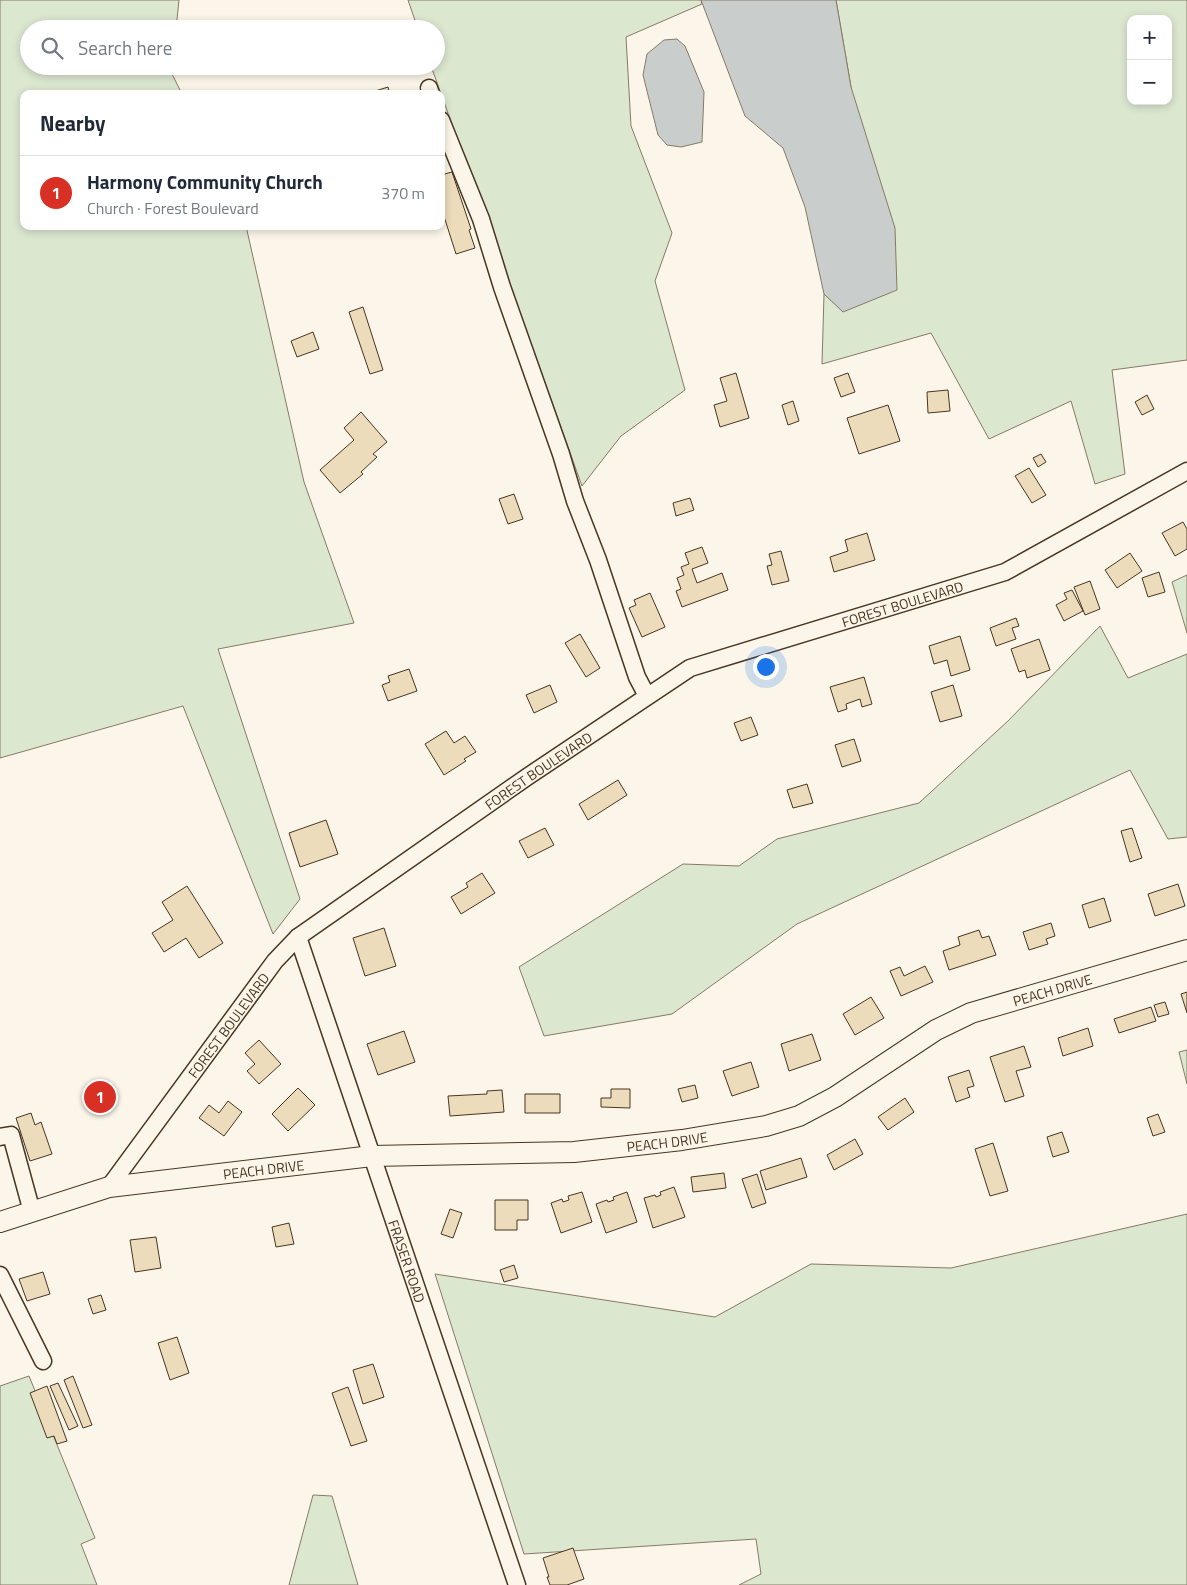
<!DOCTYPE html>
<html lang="en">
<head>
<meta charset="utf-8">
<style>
	:root { --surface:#fff; --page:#f6f6f7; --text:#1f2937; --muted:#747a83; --line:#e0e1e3; --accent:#d93025 }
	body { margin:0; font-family:"Titillium Web",sans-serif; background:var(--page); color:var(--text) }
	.controls { position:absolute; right:15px; top:15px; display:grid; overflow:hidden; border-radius:10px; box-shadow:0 2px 8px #0003 }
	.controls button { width:45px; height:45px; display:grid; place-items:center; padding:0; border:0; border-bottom:1px solid var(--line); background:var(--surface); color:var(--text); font:25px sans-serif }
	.you { position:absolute; left:765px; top:666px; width:18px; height:18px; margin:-12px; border:4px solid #fff; border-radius:50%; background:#1a73e8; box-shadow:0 0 0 8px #1a73e833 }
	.badge { display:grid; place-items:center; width:32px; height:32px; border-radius:50%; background:var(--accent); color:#fff; font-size:16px; font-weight:700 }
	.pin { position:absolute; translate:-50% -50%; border:2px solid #fff; box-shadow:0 1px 5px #0006 }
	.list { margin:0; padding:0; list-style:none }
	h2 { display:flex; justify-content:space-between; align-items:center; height:65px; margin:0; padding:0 20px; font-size:21px }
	h2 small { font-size:16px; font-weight:400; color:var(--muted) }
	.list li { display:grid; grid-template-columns:32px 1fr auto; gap:15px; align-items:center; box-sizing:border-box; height:75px; padding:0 20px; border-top:1px solid var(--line) }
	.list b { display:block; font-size:19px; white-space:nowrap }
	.list p { margin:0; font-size:16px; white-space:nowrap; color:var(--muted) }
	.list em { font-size:16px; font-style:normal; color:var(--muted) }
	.icon { flex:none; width:28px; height:28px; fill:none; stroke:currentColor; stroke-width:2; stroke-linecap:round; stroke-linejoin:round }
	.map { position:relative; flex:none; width:1187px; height:1585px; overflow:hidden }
	.search { position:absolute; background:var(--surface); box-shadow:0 2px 8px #0003; left:20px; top:20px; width:425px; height:55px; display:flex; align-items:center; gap:12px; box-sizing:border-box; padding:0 18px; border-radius:28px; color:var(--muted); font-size:19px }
	.panel { position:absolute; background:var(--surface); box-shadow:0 2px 8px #0003; left:20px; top:90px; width:425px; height:140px; border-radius:10px }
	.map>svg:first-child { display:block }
	.green { fill:#dce7d0; stroke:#887966; fill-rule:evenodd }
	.water { fill:#c9cecd; stroke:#887966 }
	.building { fill:#ecdcbc; stroke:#4a3520 }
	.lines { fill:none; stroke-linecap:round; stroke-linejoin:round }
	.minor-casing { stroke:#4a3520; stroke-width:19 }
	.major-casing { stroke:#4a3520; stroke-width:22 }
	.minor { stroke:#fbf6e9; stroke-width:16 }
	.major { stroke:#fbf6e9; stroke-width:20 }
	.labels { text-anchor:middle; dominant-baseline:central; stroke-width:4; stroke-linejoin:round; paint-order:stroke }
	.street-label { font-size:14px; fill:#4a3520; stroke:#fbf6e9 }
</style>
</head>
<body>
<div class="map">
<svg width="1187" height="1585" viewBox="0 0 1187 1585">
	<rect width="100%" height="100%" fill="#fbf6e9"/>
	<!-- green -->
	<path class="green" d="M0,0H179L176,29H29V66H172L171,72L182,94H24V226H246L304,482L354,623L218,649L300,899L273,934L183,706L0,758Z
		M408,0H701L702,4L626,37L631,126L672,233L655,281L685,390L621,436L582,486L431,66H436V29H418Z
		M836,0H1187V360L1112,370L1125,474L1095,484L1071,401L989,439L931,333L822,364L824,294L843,311L851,87ZM1131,19H1168V101H1131Z
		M1187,575V633L1172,582Z
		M1100,626L1128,678L1187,654V837L1168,839L1130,770L797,924L672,1014L544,1036L519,967L683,864L739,866L777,839L919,803L1009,720Z
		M1187,1050V1084L1179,1052Z
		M1187,1214V1585H739L761,1574L756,1539L524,1554L435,1274L715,1317L811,1264L951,1268Z
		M29,1376L95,1538L81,1544L97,1585H0V1386Z
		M313,1495L332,1496L358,1585H289Z"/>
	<!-- water -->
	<path class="water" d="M701,0H836L851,87L895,228L897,290L843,312L824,294L805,207L783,148L745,116Z
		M677,39L685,46L704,92L702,142L681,147L667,145L658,135L643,75L647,54L664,40Z"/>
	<!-- building -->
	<path class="building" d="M388,87L390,94H366Z
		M452,172L471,229L469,230L475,248L456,254L441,207V189L444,188L441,175Z
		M363,307L383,370L370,374L349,312Z
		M313,332L319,349L297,357L291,341Z
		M736,373L749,418L720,427L714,405L727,401L720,378Z
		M848,373L855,392L841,397L834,378Z
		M948,390L950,411L928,413L927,392Z
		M1147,395L1154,409L1142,415L1135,402Z
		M793,401L799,421L788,425L782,405Z
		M888,405L900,441L859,454L847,418Z
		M361,412L387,442L373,454L377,457L361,472L363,474L340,493L320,470L354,440L344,428Z
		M1041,454L1046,462L1038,467L1033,458Z
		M1029,468L1046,495L1032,503L1015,476Z
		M514,494L523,519L508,524L499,499Z
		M690,498L694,510L676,516L673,503Z
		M1183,522L1187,529V549L1175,556L1162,533Z
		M867,533L875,560L834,572L830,557L848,551L845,540Z
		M702,547L708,563L692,569L697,583L722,573L728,590L682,607L676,591L681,589L677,578L684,575L681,567L689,564L685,553Z
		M781,551L789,581L772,585L767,566L772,565L769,554Z
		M1130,553L1142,571L1117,588L1105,570Z
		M1159,572L1165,592L1148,597L1142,578Z
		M1090,581L1100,609L1085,615L1074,587Z
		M1072,590L1083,611L1064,621L1056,605L1067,599L1064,593Z
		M650,593L665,627L642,637L629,608L636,605L634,600Z
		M1016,618L1019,626L1012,628L1016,639L996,646L990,628Z
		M580,634L600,668L586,677L565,643Z
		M960,636L970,670L951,676L947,660L934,664L929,646Z
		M1039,639L1050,670L1027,678L1025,670L1019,672L1011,649Z
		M409,669L417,691L388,701L382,685L390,682L388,676Z
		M864,677L872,704L862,707L860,699L846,704L847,709L838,712L830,687Z
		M550,685L557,702L534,713L526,695Z
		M953,685L962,716L940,722L931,692Z
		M751,717L758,735L741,741L734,723Z
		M446,731L454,743L465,736L476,752L464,759L466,761L444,775L425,744Z
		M854,739L861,761L842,767L835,745Z
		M618,780L627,795L588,820L579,804Z
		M807,784L813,803L793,808L787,790Z
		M326,820L338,854L300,867L289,833Z
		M545,828L554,845L528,858L519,841Z
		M1132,828L1142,858L1130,862L1121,831Z
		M482,873L495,893L461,914L451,897L468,887L466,883Z
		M1178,884L1185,906L1155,916L1148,894Z
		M187,886L223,943L199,958L186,938L164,952L152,933L173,920L162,902Z
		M1104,898L1111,921L1089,928L1082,905Z
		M1051,923L1055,936L1046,939L1048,944L1029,950L1023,932Z
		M384,928L396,966L365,976L353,938Z
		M979,930L982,938L989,936L996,955L949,970L943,951L960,945L958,937Z
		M925,966L933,982L901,996L890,971L900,967L904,976Z
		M1187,992V1013L1181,994Z
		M871,997L884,1018L855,1035L843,1014Z
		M1165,1002L1169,1014L1158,1017L1154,1005Z
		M1151,1007L1156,1021L1119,1033L1114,1019Z
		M1088,1028L1093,1046L1063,1056L1058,1038Z
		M404,1031L415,1062L378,1075L367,1044Z
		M812,1034L821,1060L789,1071L781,1044Z
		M259,1040L281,1064L259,1084L247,1071L255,1064L245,1053Z
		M1024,1046L1031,1067L1016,1071L1024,1096L1005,1102L990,1057Z
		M751,1062L759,1087L732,1096L723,1071Z
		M969,1070L974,1086L967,1088L970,1097L956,1102L948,1077Z
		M695,1085L698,1098L682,1102L678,1089Z
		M298,1088L315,1105L288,1131L272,1114Z
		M611,1089H630V1108L601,1107V1098H611Z
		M502,1090L504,1112L450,1116L448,1096L487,1094V1091Z
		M525,1094H560V1113H525Z
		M905,1098L914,1112L888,1130L878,1117Z
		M228,1101L242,1112L224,1136L199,1118L209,1105L219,1113Z
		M31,1113L35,1125L41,1122L52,1154L30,1161L16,1118Z
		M1158,1114L1165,1132L1153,1136L1147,1118Z
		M1062,1132L1069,1152L1053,1157L1047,1137Z
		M855,1139L863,1154L834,1170L827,1155Z
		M993,1143L1008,1191L990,1196L975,1149Z
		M801,1158L807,1177L766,1190L760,1171Z
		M724,1173L726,1188L693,1192L691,1177Z
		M757,1174L766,1203L752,1208L742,1179Z
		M674,1187L685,1217L653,1228L644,1198L655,1195L656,1197L661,1195L660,1192Z
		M582,1192L592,1222L561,1233L551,1203L562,1199L563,1202L569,1200L568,1196Z
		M627,1192L637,1222L606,1233L596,1204L607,1200L608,1202L614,1200L613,1197Z
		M495,1200H528V1220H517V1230H495Z
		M450,1209L462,1213L453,1238L441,1234Z
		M289,1223L294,1244L276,1247L272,1227Z
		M156,1237L161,1268L135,1272L130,1240Z
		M514,1265L518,1278L504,1282L500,1270Z
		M43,1272L50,1294L27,1301L19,1279Z
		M101,1295L106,1310L93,1314L88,1299Z
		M177,1337L189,1373L170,1380L158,1343Z
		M373,1364L384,1397L363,1404L353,1370Z
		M73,1376L92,1425L83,1428L64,1380Z
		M58,1383L78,1426L69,1430L50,1386Z
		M47,1386L67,1441L57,1444L54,1436L47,1438L30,1393Z
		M348,1387L367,1441L351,1446L332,1393Z
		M573,1548L584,1579L567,1585H550L547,1577H549L543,1558Z"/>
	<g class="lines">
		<defs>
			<g id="minor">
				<path d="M429,88L431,94"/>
				<path d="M441,120L481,219L502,287L561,454L575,501L598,560L637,677L647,696"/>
				<path id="s1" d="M298,937L517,1585"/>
				<path d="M0,1137L11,1135L32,1212"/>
				<path id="s2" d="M109,1187L275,961L298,937L527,777L690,668L1005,572L1187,471"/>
				<path d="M0,1275L43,1361"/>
			</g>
			<g id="major">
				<path id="s3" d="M0,1222L109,1187L372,1156L574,1152L682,1140L766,1126L799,1116L835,1097L936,1030L971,1013L1187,950"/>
			</g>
		</defs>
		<!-- minor casing -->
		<use href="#minor" class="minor-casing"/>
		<!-- major casing -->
		<use href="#major" class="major-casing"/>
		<!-- minor -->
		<use href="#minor" class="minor"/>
		<!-- major -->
		<use href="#major" class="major"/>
	</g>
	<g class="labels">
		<!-- street labels -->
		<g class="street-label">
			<text stroke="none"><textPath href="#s2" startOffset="1011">FOREST BOULEVARD</textPath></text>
			<text stroke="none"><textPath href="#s2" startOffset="606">FOREST BOULEVARD</textPath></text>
			<text stroke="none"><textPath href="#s3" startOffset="1095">PEACH DRIVE</textPath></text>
			<text stroke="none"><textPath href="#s2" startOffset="201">FOREST BOULEVARD</textPath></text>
			<text stroke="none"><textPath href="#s3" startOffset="675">PEACH DRIVE</textPath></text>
			<text stroke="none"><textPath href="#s3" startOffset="270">PEACH DRIVE</textPath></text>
			<text stroke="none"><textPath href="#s1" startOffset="342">FRASER ROAD</textPath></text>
		</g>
	</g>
</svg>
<div class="controls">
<button>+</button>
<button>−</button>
</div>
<div class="you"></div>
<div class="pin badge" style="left:100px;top:1097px">1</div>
<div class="search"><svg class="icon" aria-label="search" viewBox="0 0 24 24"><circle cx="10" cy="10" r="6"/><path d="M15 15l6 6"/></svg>Search here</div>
<section class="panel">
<h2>Nearby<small></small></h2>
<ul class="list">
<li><span class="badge">1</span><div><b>Harmony Community Church</b><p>Church · Forest Boulevard</p></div><em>370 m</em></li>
</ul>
</section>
</div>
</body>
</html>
